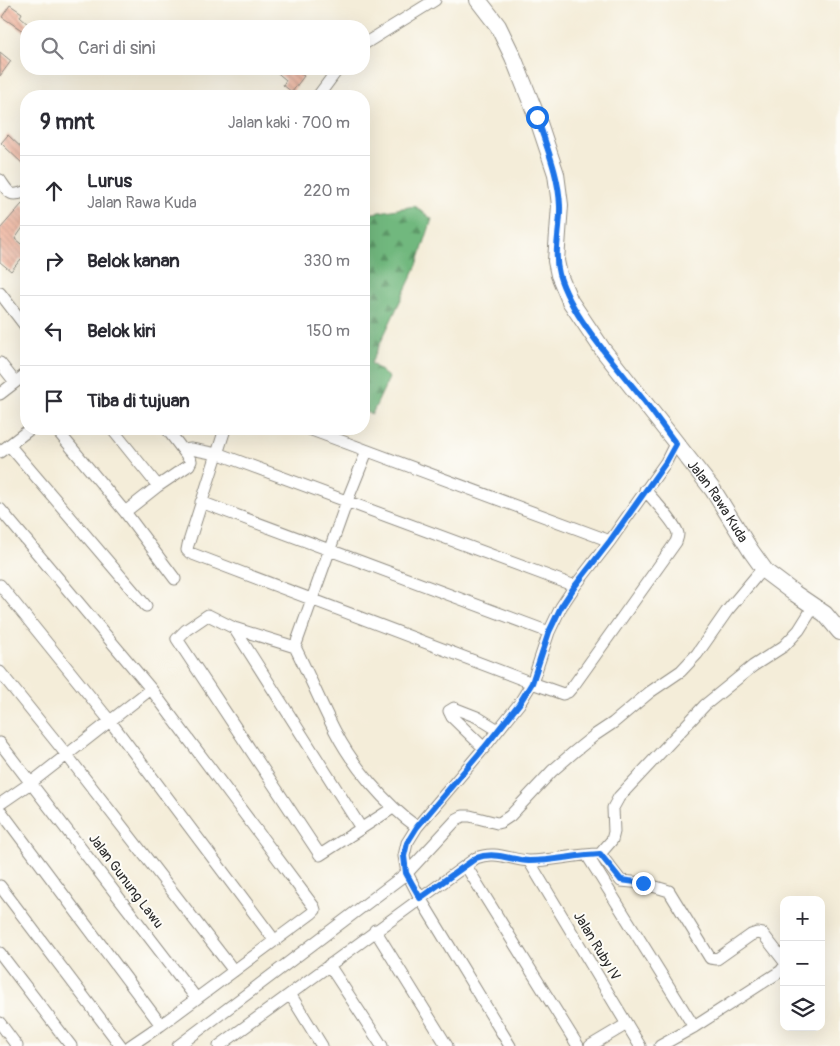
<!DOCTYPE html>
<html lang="id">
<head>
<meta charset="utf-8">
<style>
	:root { --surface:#fff; --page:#f2f2f3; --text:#2b2b33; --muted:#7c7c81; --line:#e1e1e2 }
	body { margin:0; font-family:Pangolin,sans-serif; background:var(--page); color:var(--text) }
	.controls { position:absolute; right:15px; bottom:15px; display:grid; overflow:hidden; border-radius:10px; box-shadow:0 5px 20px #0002 }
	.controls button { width:45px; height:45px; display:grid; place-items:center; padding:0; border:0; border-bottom:1px solid var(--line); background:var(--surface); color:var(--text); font:25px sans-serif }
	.stop { position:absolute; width:15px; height:15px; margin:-11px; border:4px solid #1a73e8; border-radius:50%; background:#fff }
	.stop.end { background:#1a73e8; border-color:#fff; box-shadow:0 1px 5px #0008 }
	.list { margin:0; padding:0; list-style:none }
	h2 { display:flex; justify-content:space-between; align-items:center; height:65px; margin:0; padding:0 20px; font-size:21px }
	h2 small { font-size:16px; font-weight:400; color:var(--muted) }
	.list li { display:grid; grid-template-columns:32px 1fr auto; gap:15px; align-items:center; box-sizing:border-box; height:70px; padding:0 20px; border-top:1px solid var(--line) }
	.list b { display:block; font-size:19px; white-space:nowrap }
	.list p { margin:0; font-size:16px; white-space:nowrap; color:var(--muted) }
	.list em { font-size:16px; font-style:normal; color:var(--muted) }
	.icon { flex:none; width:28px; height:28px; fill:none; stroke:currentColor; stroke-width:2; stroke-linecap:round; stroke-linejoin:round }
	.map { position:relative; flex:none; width:840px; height:1046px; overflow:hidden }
	.search { position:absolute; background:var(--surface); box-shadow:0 5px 20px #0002; left:20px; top:20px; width:350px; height:55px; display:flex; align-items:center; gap:12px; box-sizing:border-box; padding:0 18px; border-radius:20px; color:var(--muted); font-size:19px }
	.panel { position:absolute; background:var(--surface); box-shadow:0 5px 20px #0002; left:20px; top:90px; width:350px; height:345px; border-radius:20px }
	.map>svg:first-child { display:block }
	.forest { fill:url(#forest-firs); stroke:#4e7254 }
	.building { fill:url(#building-back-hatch) }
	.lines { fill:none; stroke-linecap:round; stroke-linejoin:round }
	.street-casing { stroke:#908c82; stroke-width:13 }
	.secondary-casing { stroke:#908c82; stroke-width:18 }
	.street { stroke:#fff; stroke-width:11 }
	.secondary { stroke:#fff; stroke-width:16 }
	.route { stroke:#1a73e8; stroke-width:6 }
	.labels { text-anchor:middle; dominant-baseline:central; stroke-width:4; stroke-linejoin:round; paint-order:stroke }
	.street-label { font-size:14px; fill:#2b2b2b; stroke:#fdfcf7 }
</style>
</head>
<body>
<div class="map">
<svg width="840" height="1046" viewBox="0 0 840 1046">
	<defs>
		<pattern id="forest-firs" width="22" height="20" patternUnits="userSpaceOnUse" patternTransform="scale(1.25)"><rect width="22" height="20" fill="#71b87e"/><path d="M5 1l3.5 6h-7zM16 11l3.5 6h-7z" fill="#5d9667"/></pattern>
		<pattern id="building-back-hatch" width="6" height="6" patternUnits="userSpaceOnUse" patternTransform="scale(1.25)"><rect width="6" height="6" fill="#eead95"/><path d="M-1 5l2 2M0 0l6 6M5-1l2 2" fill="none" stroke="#c18d7a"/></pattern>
	</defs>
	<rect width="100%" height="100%" fill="#fdfcf7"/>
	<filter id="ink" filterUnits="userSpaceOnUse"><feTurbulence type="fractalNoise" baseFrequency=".02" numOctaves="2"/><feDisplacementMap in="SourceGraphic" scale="10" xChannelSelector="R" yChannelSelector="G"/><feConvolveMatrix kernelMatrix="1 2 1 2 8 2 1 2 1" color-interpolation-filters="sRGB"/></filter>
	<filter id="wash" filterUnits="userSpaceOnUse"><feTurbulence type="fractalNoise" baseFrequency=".0096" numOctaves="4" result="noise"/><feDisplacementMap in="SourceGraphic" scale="20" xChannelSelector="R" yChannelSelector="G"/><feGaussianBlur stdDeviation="1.12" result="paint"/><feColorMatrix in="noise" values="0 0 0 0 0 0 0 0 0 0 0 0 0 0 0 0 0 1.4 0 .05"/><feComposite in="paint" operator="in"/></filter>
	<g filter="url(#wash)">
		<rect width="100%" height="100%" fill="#f4edd9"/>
		<!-- forest -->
		<path class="forest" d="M415,206L432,219L417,265L371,363L389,378L372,414L364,411V213L368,214Z"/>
		<g id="blocks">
			<!-- building -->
			<path class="building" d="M10,5L22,13L20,17L30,26H26V33L2,17Z
				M0,52L11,61L0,76Z
				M273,69H294L304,76L292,92L283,85L286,80Z
				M8,135L26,152V167L1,143Z
				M22,204L26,208V223L15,239L26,248V263L21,259L11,271L0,262V229Z"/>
		</g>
	</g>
	<g filter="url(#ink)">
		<use href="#blocks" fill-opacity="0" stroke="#908c82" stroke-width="1"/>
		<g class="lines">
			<defs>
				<path id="street" d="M364,44L435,0
					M318,96L338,69
					M0,180C9,193 10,198 26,191
					M0,293L26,327
					M0,363L15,382
					M0,394L26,374
					M56,429L125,512L175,579
					M112,429L158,486
					M225,429L188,545L187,550L190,553L532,683L563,694L568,692L574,685L676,542C677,539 678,537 678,534C677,525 652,498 645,490
					M309,429L610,541
					M9,445L146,606
					M184,450L191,449L222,455L575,586
					M367,451L347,501L295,647C309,675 321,704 335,731C353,766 385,804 417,827
					M0,452L30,429
					M201,502L549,632
					M0,509L151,689L314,907L315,910L312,913L161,1025L130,1046
					M125,512L158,486L189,465L191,461L167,429
					M0,585L110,721L275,941
					M234,628L361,828
					M295,647L234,628L208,615L186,630L177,639L320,855L393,808
					M0,672L66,754L234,971
					M0,743L196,998
					M484,748L452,717L449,711L454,708L477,717L498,730
					M0,804L32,782L151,689
					M0,810L161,1025
					M600,854L612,840L614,832L613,808L619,797L705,705L753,666L784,646L799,630L814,606
					M587,855L694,1027
					M529,861L640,1046
					M466,866L578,1046
					M0,886L121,1046
					M375,930L447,1046
					M0,953L71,1046
					M329,965L382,1046
					M290,994L322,1046
					M0,1023L17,1046
					M178,1046L407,873L457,819L463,816H470L497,823L501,822L510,816L552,771L574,752L595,735L613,723L650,692L681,671L697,654L727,611L763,568
					M219,1046L476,858C495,850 511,860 529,861C553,861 576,854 600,854L621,881L643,883L669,891L710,958L717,959L751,935L757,933L763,934L784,961
					M510,1046L420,898L407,873L404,856L407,843L417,827L484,748L519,704L532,683L549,632L561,607L575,586L610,541L666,462L675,444
					M590,1046L627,1024
					M660,1046L694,1027L781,971L784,967"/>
				<g id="secondary">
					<path id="s1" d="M478,0L498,26L513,57L537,117L556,174L560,205L556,261L559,275L570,301L603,350L713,490L751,551L766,572L794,593L825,614L840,632"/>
				</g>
			</defs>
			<!-- street casing -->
			<use href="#street" class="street-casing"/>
			<!-- secondary casing -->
			<use href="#secondary" class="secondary-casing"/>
			<!-- street -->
			<use href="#street" class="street"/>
			<!-- secondary -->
			<use href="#secondary" class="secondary"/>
		</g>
	</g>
	<g class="lines" filter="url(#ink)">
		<!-- route -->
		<path class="route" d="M537,117C546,146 559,175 560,206C561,228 553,252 559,274C571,316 614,363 642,398C653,412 664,428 676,444L666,462L610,541L575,586L561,607L549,632L532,683L519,704L484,748L417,827L407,843L404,856L406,873L420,898L476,858C495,851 511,860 529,861C553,861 576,855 600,854L621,880L643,883"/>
	</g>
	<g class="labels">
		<!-- street labels -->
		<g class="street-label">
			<text stroke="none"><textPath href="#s1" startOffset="571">Jalan Rawa Kuda</textPath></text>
			<text transform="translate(126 881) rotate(53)">Jalan Gunung Lawu</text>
			<text transform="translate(597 946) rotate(59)">Jalan Ruby IV</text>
		</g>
	</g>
</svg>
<div class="controls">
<button>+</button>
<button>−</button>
<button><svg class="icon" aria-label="layers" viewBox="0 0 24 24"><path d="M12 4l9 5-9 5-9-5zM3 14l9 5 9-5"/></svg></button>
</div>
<div class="stop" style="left:537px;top:117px"></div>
<div class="stop end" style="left:643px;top:883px"></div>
<div class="search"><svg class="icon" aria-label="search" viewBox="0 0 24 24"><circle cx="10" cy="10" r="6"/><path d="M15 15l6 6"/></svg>Cari di sini</div>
<section class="panel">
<h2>9 mnt<small>Jalan kaki · 700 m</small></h2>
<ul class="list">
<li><svg class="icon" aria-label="ahead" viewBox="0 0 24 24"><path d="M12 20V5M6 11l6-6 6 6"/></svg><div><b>Lurus</b><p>Jalan Rawa Kuda</p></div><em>220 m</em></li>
<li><svg class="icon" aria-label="right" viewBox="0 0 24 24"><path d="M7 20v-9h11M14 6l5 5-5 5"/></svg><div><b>Belok kanan</b></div><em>330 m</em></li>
<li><svg class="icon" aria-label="left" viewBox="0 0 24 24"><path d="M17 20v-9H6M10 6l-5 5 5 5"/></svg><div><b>Belok kiri</b></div><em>150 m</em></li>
<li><svg class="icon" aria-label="arrive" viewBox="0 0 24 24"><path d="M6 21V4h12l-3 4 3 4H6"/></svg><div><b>Tiba di tujuan</b></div></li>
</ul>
</section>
</div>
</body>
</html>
